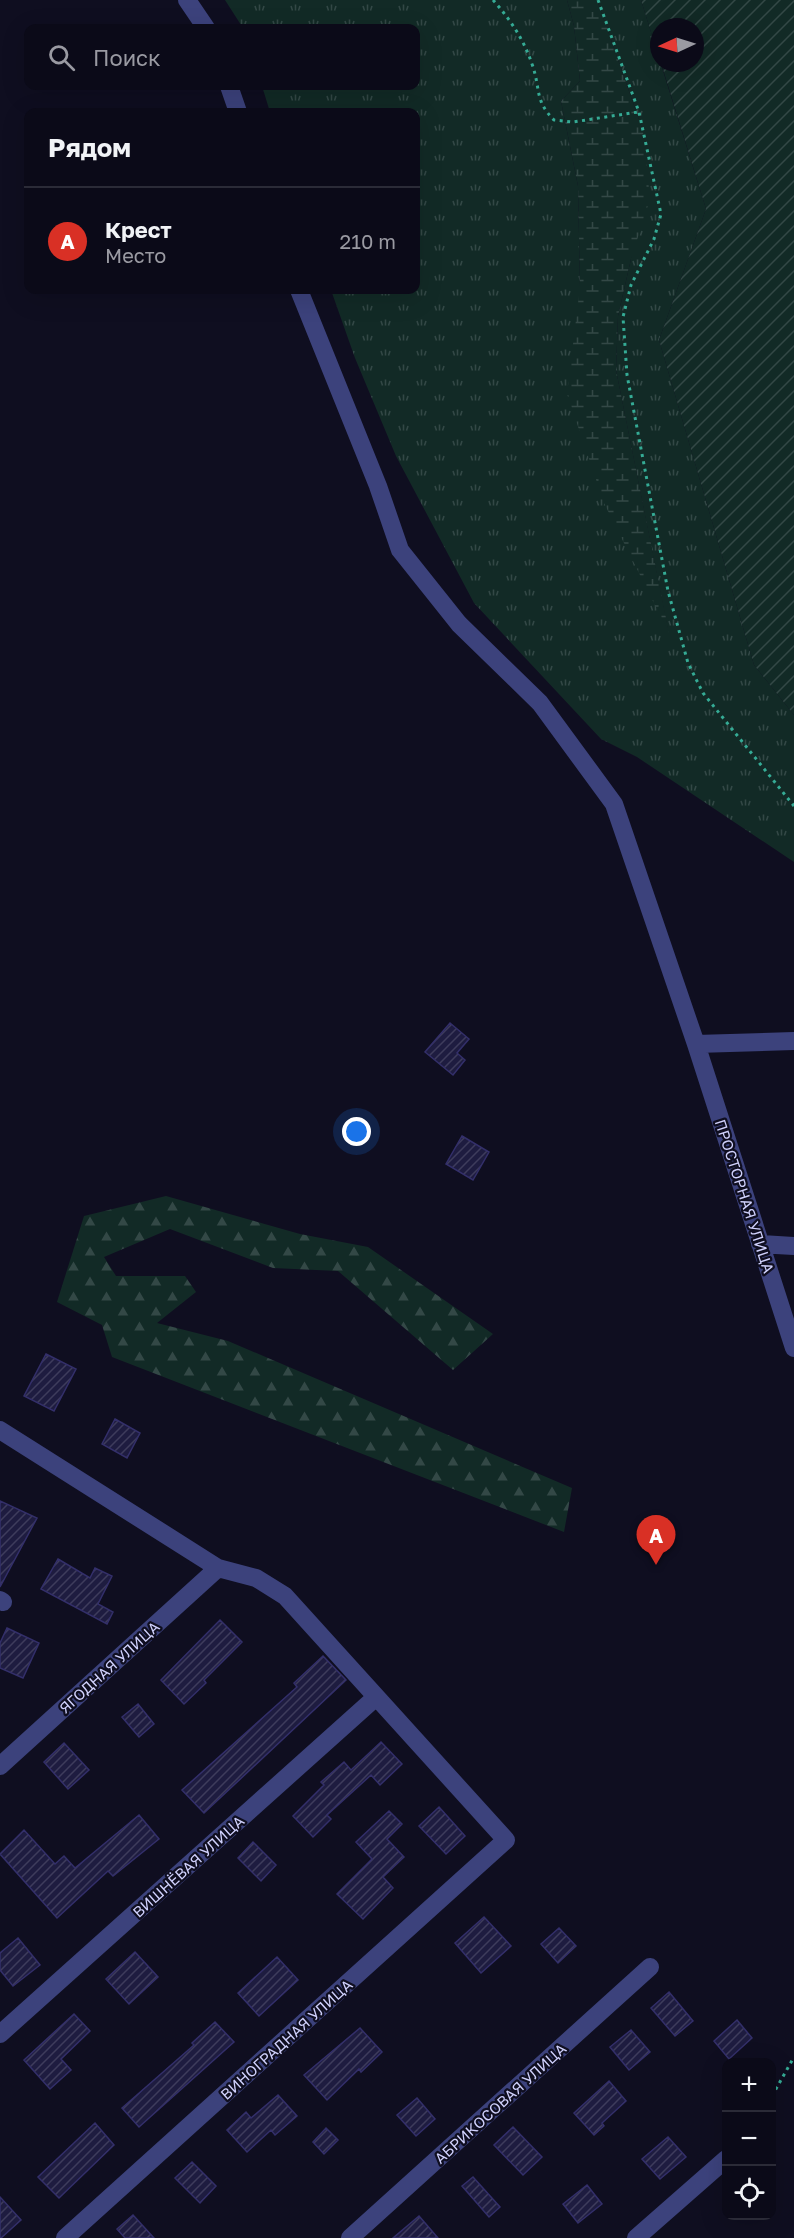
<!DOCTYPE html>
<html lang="ru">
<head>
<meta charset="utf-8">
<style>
	:root { --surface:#0b0a18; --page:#191825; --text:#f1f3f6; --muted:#9a9aa2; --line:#2b2b37; --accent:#d93025 }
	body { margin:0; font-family:"Golos Text",sans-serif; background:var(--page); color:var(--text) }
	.controls { position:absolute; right:18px; bottom:18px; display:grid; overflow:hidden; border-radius:12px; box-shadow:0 6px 24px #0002 }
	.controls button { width:54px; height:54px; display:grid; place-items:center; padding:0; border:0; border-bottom:2px solid var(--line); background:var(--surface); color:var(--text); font:30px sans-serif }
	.compass { position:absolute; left:650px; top:18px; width:54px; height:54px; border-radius:50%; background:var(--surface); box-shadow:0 6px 24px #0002; rotate:266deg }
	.you { position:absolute; left:357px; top:1132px; width:21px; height:21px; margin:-15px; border:4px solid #fff; border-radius:50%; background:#1a73e8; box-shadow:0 0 0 9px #1a73e833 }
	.badge { display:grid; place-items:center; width:39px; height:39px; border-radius:50%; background:var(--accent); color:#fff; font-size:20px; font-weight:700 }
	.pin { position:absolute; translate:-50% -50px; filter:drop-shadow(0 2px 3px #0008) }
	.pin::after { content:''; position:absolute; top:32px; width:21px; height:18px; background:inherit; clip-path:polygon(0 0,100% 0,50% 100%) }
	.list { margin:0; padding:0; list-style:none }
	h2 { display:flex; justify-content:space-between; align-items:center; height:78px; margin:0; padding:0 24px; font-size:26px }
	h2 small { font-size:20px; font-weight:400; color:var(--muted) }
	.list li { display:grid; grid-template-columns:39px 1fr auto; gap:18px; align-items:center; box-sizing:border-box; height:108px; padding:0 24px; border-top:2px solid var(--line) }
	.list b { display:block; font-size:22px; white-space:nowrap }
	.list p { margin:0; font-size:20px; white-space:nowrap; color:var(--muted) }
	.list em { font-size:20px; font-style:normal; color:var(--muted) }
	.icon { flex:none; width:33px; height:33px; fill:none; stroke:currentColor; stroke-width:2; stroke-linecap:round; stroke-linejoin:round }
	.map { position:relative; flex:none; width:794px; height:2238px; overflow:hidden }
	.search { position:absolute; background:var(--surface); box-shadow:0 6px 24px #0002; left:24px; top:24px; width:396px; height:66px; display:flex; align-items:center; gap:15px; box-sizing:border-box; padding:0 21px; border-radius:12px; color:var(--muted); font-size:22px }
	.panel { position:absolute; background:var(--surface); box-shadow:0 6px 24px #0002; left:24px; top:108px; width:396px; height:186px; border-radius:12px }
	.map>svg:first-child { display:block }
	.grass { fill:url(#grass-tufts) }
	.forest { fill:url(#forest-firs) }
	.wetland { fill:url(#wetland-marsh) }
	.garden { fill:url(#garden-furrows) }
	.building { fill:url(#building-hatch); stroke:#332f6a; stroke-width:1.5 }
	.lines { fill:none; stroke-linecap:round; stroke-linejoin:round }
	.path { stroke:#35ab95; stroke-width:3; stroke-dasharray:3 4.5; stroke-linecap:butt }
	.minor { stroke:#3c427c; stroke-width:18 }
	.labels { text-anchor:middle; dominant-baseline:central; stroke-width:4.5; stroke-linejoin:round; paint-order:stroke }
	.street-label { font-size:15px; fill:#d0d1fc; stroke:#0f0e20 }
</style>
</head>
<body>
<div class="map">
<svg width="794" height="2238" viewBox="0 0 794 2238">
	<defs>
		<pattern id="grass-tufts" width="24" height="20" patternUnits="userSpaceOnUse" patternTransform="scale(1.5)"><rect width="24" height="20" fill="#122a26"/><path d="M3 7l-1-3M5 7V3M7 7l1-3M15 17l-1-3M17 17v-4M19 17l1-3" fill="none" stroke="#334846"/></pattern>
		<pattern id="forest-firs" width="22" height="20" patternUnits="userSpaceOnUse" patternTransform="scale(1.5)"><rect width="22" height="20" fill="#122a26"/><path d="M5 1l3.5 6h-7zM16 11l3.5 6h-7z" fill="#334846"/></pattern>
		<pattern id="wetland-marsh" width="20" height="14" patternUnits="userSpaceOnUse" patternTransform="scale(1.5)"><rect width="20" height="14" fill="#122a26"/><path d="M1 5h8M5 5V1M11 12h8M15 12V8" fill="none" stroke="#334846"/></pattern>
		<pattern id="garden-furrows" width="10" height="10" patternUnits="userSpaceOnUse" patternTransform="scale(1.5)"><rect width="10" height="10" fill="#122a26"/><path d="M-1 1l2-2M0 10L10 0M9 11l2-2" fill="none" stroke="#334846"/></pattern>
		<pattern id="building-hatch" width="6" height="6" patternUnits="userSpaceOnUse" patternTransform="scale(1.5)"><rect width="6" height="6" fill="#1e1c40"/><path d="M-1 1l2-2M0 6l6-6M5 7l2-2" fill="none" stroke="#3e3c5c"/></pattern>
	</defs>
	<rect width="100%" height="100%" fill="#0f0e20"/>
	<!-- grass -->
	<path class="grass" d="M225,0H567L574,26L580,81L561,101L578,186L580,287L635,562L668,630L616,370L618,316L631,259L643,131L597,0H641L706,209L659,340L754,665L794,715V862L637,757L601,739L474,603L396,456L355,358L331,290H416V112H270L262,86H416V28H243Z"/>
	<!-- forest -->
	<path class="forest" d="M166,1196L300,1234L368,1247L493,1334L453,1370L338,1271L273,1268L170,1229L104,1257L116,1276H185L196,1292L157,1323L228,1341L572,1488L564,1532L112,1357L102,1325L57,1302L84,1216Z"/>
	<!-- wetland -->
	<path class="wetland" d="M567,0H597L643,131L650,199L631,259L618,316L616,370L669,633L604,503L567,394L580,287L578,186L561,101L580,81L574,26Z"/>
	<!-- garden -->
	<path class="garden" d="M641,0H794V715L754,665L659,340L706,209L661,63H695V27H659V58Z"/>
	<!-- building -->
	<path class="building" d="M450,1023L469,1039L457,1053L465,1060L453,1075L425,1052Z
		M462,1136L489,1152L473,1180L446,1164Z
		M46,1354L76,1369L54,1411L24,1396Z
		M115,1419L140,1433L127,1458L102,1444Z
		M0,1501L37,1518L0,1587Z
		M58,1559L90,1578L95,1568L112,1576L98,1604L113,1612L107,1624L41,1589Z
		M220,1620L242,1642L204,1680L206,1683L184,1704L161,1680Z
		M7,1628L39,1643L23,1678L0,1668V1643Z
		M323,1656L346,1680L204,1813L182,1790L297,1687L294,1683Z
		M138,1704L154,1724L139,1737L122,1717Z
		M381,1742L402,1764L380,1785L371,1775L327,1815L331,1819L313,1837L293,1816L324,1785L321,1782L344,1762L351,1770Z
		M64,1743L89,1770L68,1789L44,1762Z
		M439,1807L465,1836L446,1854L419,1826Z
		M389,1811L402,1824L387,1839L404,1857L383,1877L393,1888L363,1919L337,1894L372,1859L356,1842Z
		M139,1815L159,1839L113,1876L108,1871L57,1918L0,1854L24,1830L55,1864L64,1856L75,1868Z
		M253,1842L276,1865L261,1881L238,1858Z
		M484,1917L511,1946L481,1973L455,1943Z
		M559,1928L576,1946L558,1963L541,1944Z
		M18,1938L40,1965L13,1986L0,1970V1953Z
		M135,1952L158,1977L129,2004L106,1979Z
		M277,1957L298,1980L259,2016L238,1993Z
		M669,1992L693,2021L675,2036L651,2008Z
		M74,2014L90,2031L61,2059L71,2070L50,2089L24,2060Z
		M737,2020L752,2038L729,2059L714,2041Z
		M215,2022L234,2042L139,2127L122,2108L194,2045L192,2043Z
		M360,2028L382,2052L361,2072L359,2069L327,2100L304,2075Z
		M631,2030L650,2052L629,2070L610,2047Z
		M609,2081L626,2101L602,2123L604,2126L594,2135L574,2113Z
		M278,2095L297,2116L275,2135L271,2130L247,2152L227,2130L246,2112L251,2118Z
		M417,2098L435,2119L416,2136L397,2115Z
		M95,2123L114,2145L59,2198L38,2177Z
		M513,2127L542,2157L523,2175L494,2145Z
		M326,2128L338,2140L324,2154L313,2142Z
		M668,2137L686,2157L660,2179L642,2159Z
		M192,2162L216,2186L200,2203L175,2178Z
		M473,2177L500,2207L489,2217L462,2186Z
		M587,2185L602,2204L578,2223L563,2204Z
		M0,2197L21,2220L1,2238H0Z
		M133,2215L154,2238H125L117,2229Z
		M419,2216L438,2238H393Z"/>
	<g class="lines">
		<!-- path -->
		<path class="path" d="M493,0C510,19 524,40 532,64C541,89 534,100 554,120L573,122L638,112
			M598,0L639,112L661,214L654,239L631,285L623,317L627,375L668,591L688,663L703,693L794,806
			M772,2096L794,2057"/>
		<!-- minor -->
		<path class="minor" d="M187,0L206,28
			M229,86L238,112
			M299,290L378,486L400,550L459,624L540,703L614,804L696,1044L794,1348
			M696,1044L794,1041
			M760,1244L794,1246
			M0,1430L218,1568L256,1578L285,1596L506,1840L65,2238
			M0,1600L3,1602
			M0,1766L218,1568
			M0,2034L375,1698
			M350,2238L650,1967
			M636,2238L726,2159"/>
	</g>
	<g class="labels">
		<!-- street labels -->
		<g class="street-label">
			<text transform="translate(745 1196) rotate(72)">ПРОСТОРНАЯ УЛИЦА</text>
			<text transform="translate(109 1667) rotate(-42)">ЯГОДНАЯ УЛИЦА</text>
			<text transform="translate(188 1866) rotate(-42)">ВИШНЁВАЯ УЛИЦА</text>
			<text transform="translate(286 2039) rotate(-42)">ВИНОГРАДНАЯ УЛИЦА</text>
			<text transform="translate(500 2103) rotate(-42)">АБРИКОСОВАЯ УЛИЦА</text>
		</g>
	</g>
</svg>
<div class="controls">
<button>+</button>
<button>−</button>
<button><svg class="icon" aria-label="locate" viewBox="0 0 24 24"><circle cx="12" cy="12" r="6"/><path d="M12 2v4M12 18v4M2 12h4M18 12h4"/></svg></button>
</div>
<svg class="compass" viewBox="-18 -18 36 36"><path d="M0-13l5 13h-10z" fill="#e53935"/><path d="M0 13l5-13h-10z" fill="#9a9aa2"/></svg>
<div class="you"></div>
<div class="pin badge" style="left:656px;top:1565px">A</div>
<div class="search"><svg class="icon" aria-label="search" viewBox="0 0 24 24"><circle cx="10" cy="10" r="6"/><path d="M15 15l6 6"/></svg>Поиск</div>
<section class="panel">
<h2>Рядом<small></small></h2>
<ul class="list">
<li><span class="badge">A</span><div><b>Крест</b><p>Место</p></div><em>210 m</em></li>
</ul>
</section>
</div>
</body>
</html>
